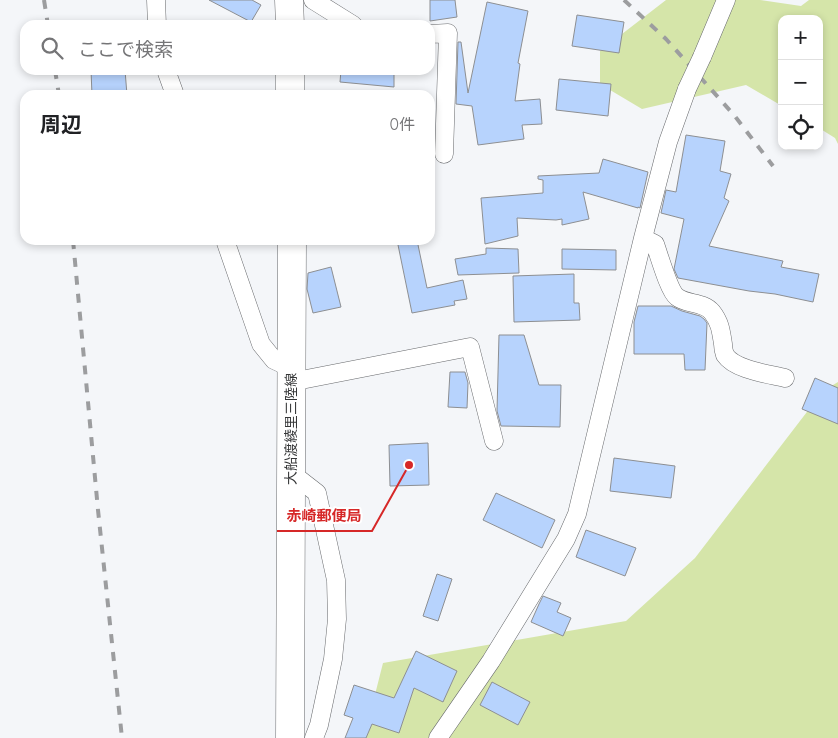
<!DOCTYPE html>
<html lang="ja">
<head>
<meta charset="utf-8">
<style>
	:root { --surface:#fff; --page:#f2f2f2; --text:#202124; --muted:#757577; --line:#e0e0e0 }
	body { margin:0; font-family:Quicksand,"Noto Sans JP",sans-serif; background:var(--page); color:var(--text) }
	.controls { position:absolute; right:15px; top:15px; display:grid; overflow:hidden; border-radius:10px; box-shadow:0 2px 8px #0003 }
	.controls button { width:45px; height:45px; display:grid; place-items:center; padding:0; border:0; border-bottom:1px solid var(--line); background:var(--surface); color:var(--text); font:25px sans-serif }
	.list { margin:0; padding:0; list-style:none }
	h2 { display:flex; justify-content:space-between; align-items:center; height:65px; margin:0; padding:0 20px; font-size:21px }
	h2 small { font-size:16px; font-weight:400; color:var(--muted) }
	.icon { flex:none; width:28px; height:28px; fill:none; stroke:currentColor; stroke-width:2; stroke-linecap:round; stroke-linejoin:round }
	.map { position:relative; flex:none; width:838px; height:738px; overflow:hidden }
	.search { position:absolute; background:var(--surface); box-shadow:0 2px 8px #0003; left:20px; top:20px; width:415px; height:55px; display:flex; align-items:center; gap:12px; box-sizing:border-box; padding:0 18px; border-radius:15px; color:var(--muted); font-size:19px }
	.panel { position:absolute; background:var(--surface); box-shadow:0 2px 8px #0003; left:20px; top:90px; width:415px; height:155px; border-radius:15px }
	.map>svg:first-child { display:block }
	.green { fill:#d5e5a9 }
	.building { fill:#b7d3fd; stroke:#8d8f92 }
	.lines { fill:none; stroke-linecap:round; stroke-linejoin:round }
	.street-casing { stroke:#686a6d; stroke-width:19 }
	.primary-casing { stroke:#686a6d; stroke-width:29 }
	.street { stroke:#fff; stroke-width:18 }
	.primary { stroke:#fff; stroke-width:28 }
	.rail { stroke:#9c9d9f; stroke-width:4; stroke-dasharray:9 9; stroke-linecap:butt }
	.street-bridge-casing { stroke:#686a6d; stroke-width:19; stroke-linecap:butt }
	.street-bridge { stroke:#fff; stroke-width:18 }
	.labels { text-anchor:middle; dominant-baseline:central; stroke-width:4; stroke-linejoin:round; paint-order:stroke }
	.street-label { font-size:14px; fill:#363738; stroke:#fff }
	.leader { fill:none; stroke:#d62828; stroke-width:2 }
	.callout-dot { fill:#d62828; stroke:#fff; stroke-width:2 }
	.callout-label { font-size:15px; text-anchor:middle; font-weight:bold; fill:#d62828; stroke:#fff; stroke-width:4; stroke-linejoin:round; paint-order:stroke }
</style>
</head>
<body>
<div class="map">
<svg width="838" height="738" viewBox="0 0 838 738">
	<rect width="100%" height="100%" fill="#f4f6f9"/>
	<!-- green -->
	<path class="green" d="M666,0H760L801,6L809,0H838V144L835,138L819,128V19H782V106L746,85L642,109L600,84V51Z
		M838,382V738H364L383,663L626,621L695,558L823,391Z"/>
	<!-- building -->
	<path class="building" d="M209,0H252L261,5L251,22Z
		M430,0H455L457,17L430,21Z
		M487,2L528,11L518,63L520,64L515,101L540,99L542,124L522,125L524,139L478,145L472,106L456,104L458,42H461L468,93Z
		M577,15L624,22L619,53L572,46Z
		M91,70H125L127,95H92Z
		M341,70H394V87L340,82Z
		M559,79L611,84L608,116L556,110Z
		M686,135L725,141L720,171L731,174L724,198L729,201L709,246L783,261L781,267L819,274L813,302L775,294L749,291L678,278L674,269L684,219L661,213L666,190L676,192Z
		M603,159L648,172L640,208L638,207V208L583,192L589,219L562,225V219L556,220L517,218L518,236L485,244L481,198L543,193V180L538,179V176L599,173Z
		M397,240H417L427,288L463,280L467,299L454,301L455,305L412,313Z
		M486,248L518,249L519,273L458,275L455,259L486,254Z
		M562,249L616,250V270L562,269Z
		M331,267L341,307L313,313L307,289L308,273Z
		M574,274V303H579L580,320L514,322L513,276Z
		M638,306H671L682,311L700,316L704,319L707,323L705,370H685L684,354H634V322Z
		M499,335H524L539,385H561L560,427L501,426L497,411Z
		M450,372H465L468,383L467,408L448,407Z
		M815,378L838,388V424L802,409Z
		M428,443L429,485L390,486L389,445Z
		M614,458L675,466L671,498L610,491Z
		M496,493L555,520L542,548L483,520Z
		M586,530L636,548L625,576L576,557Z
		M437,574L452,579L438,621L423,616Z
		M543,596L561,603L557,612L571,618L563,636L531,622L539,604Z
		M416,651L457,671L443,702L414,688L399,733L372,724L366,738H345L353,718L344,715L354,685L394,698Z
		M492,682L530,702L518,725L480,705Z"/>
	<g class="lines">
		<defs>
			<path id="street" d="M156,0L157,25
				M313,0L353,25
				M430,34L448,33L444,154
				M702,57L726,0
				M166,70L175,95
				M643,238L655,244C659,255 669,291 677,297C687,305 703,301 712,312C720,322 721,331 723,344C723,348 724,352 725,355C735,370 769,374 785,378
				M225,240L261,344L274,360L291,368
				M291,382L470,347L494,441
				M290,472L317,493L336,580L337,619L333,659L319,725L314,738
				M438,738L491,661L566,539L577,514L643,238L668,142L687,89"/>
			<path id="primary" d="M289,0L290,25
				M290,70V95
				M290,738L292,240"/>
		</defs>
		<!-- street casing -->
		<use href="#street" class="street-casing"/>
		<!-- primary casing -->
		<use href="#primary" class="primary-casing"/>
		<!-- street -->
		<use href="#street" class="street"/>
		<!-- primary -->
		<use href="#primary" class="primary"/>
		<!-- rail -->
		<path class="rail" d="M44,0L48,25
			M624,0L666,39L734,115L773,166
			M55,70L59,95
			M73,240L98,510L122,738"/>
		<defs>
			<path id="street-bridge" d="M687,89L702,57"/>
		</defs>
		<!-- street-bridge casing -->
		<use href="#street-bridge" class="street-bridge-casing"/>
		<!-- street-bridge -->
		<use href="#street-bridge" class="street-bridge"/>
	</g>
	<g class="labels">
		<!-- street labels -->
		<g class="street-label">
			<text transform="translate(291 429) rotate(-90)">大船渡綾里三陸線</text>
		</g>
	</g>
	<!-- callouts -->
	<path class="leader" d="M409 465L372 531H277"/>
	<circle class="callout-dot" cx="409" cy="465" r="5"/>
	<g class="callout-label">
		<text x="324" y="521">赤崎郵便局</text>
	</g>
</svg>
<div class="controls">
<button>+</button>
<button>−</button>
<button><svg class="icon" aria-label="locate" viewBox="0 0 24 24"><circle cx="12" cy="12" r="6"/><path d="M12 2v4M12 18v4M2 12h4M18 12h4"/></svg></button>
</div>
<div class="search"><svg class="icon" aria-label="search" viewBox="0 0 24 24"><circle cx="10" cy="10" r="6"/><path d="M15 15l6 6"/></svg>ここで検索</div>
<section class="panel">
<h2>周辺<small>0件</small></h2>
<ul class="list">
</ul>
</section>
</div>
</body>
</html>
